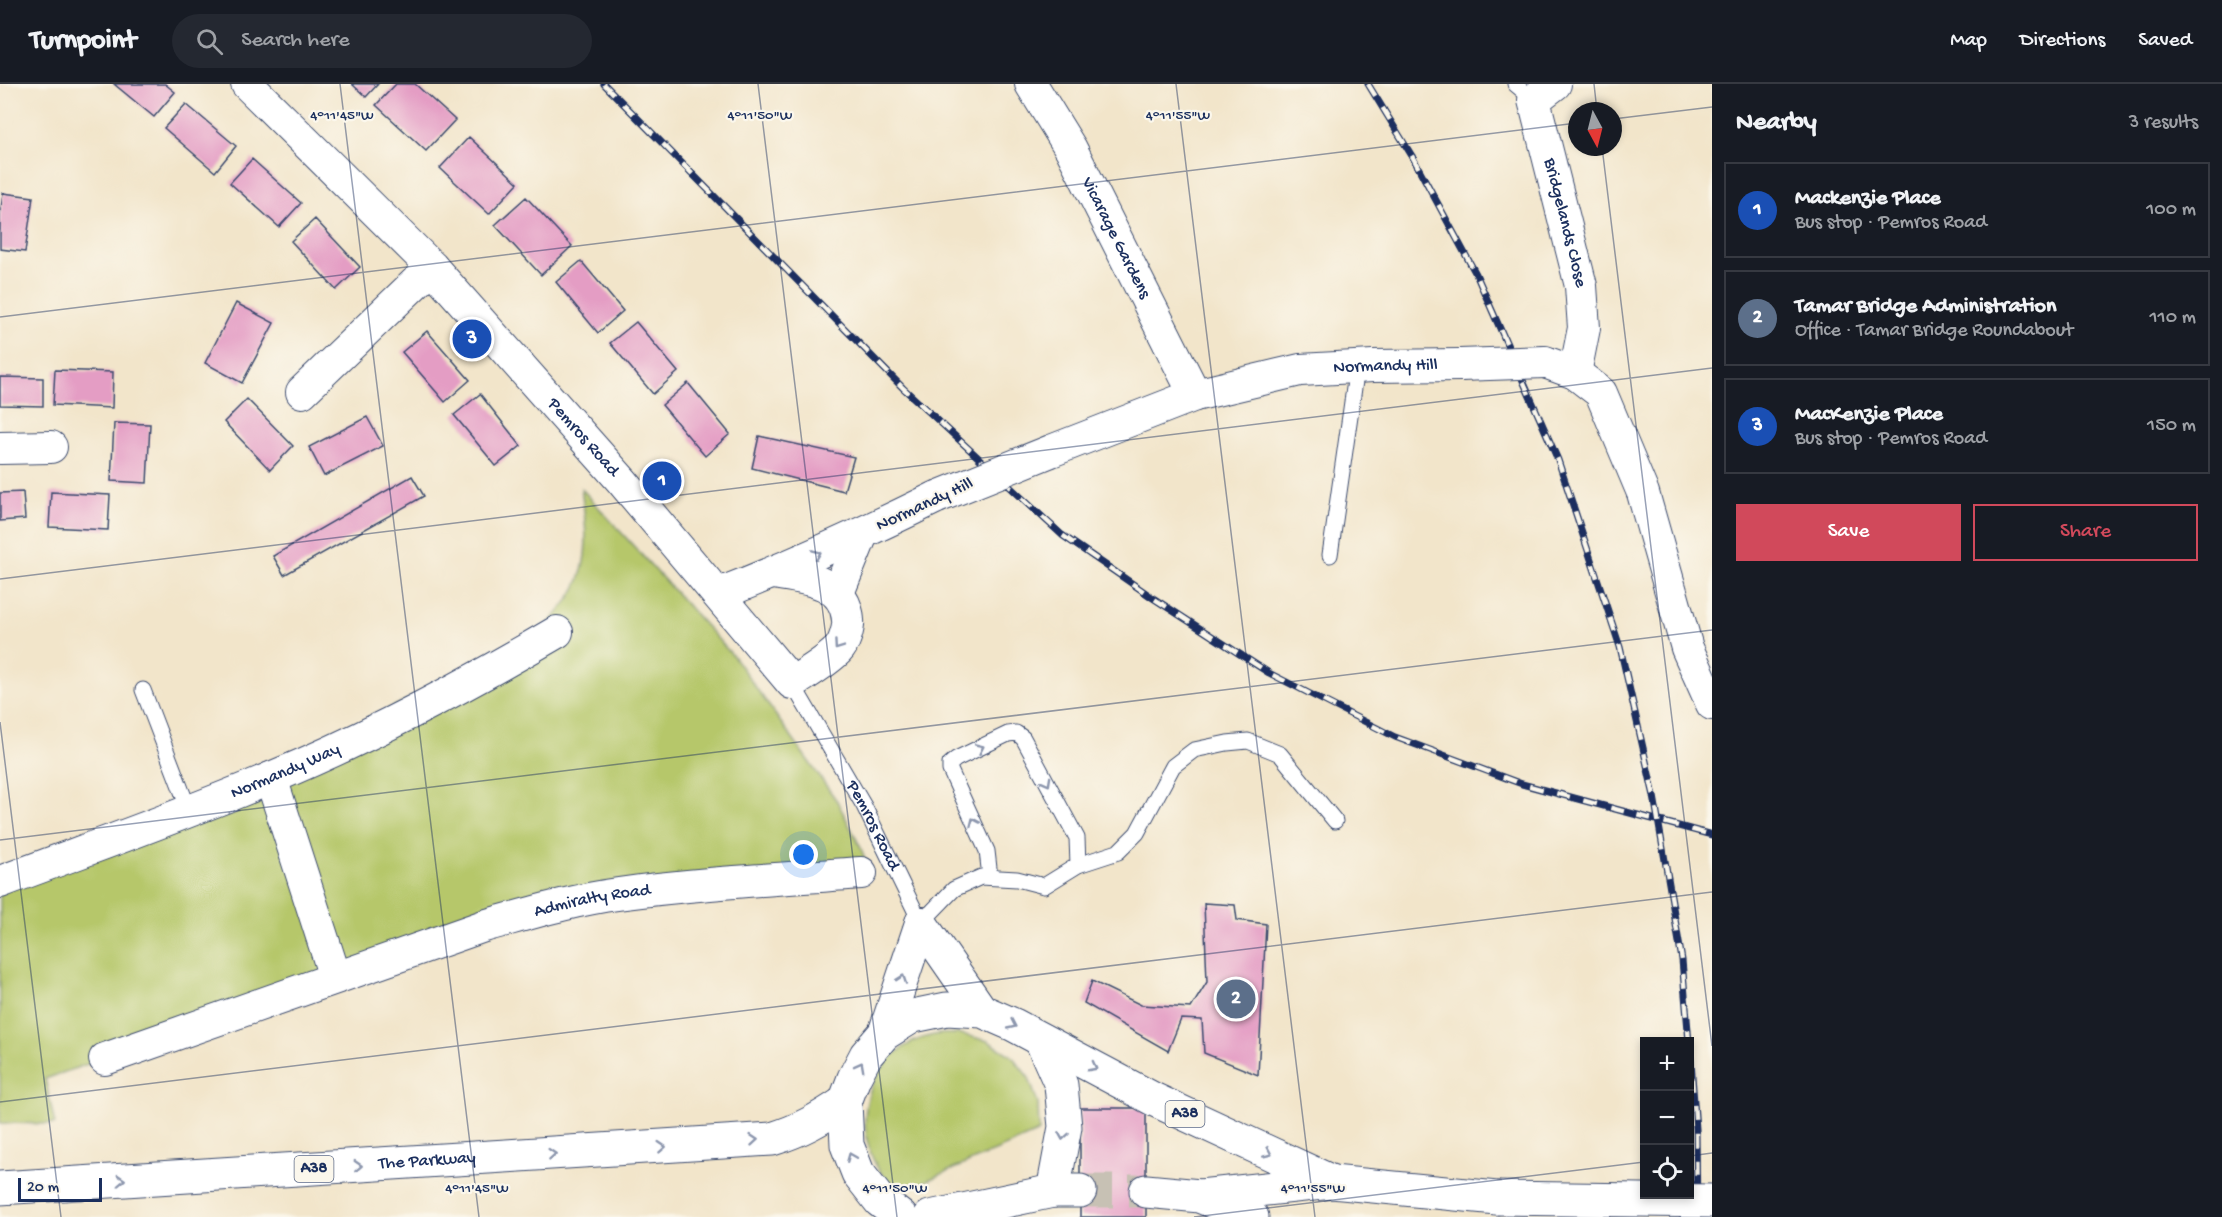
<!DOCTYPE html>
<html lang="en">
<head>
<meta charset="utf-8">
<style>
	:root { --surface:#171b24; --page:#242831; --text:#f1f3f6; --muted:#9ea1a6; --line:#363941; --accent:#d1495b }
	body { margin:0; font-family:"Gochi Hand",sans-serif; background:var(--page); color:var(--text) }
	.controls { position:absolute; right:18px; bottom:18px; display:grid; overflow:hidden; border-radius:0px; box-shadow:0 3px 9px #0003 }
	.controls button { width:54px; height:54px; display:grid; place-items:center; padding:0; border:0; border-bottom:2px solid var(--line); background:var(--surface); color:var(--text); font:30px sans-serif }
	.compass { position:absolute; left:1568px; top:18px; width:54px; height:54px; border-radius:50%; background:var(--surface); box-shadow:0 3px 9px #0003; rotate:173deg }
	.scale { position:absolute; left:18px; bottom:15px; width:84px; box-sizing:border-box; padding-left:6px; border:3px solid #1b2f5e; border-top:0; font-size:16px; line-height:21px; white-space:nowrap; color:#1b2f5e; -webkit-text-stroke:4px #fbf7ec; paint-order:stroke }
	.you { position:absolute; left:804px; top:771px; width:21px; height:21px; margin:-15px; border:4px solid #fff; border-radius:50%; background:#1a73e8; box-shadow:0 0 0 9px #1a73e833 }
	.badge { display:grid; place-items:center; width:39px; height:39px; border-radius:50%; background:var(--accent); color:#fff; font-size:20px; font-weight:700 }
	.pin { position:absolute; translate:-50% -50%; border:3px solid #fff; box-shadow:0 2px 6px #0006 }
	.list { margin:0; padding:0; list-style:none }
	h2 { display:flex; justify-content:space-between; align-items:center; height:78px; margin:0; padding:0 24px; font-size:26px }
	h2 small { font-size:20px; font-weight:400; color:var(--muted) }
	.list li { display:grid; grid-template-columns:39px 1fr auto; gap:18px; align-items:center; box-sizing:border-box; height:96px; margin:0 12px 12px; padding:0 12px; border:2px solid var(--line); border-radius:0px }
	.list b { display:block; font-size:22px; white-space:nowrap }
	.list p { margin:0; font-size:20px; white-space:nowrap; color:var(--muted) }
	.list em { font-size:20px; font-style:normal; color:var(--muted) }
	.actions { display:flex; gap:12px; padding:18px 24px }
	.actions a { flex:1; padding:14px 0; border:2px solid var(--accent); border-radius:0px; text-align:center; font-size:21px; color:var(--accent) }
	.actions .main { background:var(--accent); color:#fff }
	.icon { flex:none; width:33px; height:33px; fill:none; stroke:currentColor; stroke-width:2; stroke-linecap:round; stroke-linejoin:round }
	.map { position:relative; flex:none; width:1712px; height:1133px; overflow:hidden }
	header { display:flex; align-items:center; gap:36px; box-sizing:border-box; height:84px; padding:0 30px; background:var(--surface); border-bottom:2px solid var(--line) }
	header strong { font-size:28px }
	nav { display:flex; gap:33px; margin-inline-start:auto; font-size:21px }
	.search { width:420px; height:54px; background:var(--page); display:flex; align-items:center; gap:15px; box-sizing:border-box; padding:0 21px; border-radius:33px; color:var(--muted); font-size:22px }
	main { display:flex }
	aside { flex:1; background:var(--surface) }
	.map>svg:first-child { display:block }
	.green { fill:#b6c76a; stroke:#687b64; stroke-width:1.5 }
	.building { fill:#e49dc4 }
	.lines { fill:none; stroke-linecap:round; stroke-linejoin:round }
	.trunk-tunnel { stroke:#c7c1b4; stroke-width:33; stroke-dasharray:33 16; stroke-linecap:butt }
	.service-casing { stroke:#3b4a6e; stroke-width:17 }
	.minor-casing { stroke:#3b4a6e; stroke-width:34 }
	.trunk-casing { stroke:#3b4a6e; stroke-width:35 }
	.service { stroke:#fff; stroke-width:15 }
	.minor { stroke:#fff; stroke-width:32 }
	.trunk { stroke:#fff; stroke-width:33 }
	.rail-casing { stroke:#1b2f5e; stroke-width:7 }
	.rail { stroke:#fbf7ec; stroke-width:4.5; stroke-dasharray:14; stroke-linecap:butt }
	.minor-bridge-casing { stroke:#3b4a6e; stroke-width:34; stroke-linecap:butt }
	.trunk-bridge-casing { stroke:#3b4a6e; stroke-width:35; stroke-linecap:butt }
	.minor-bridge { stroke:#fff; stroke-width:32 }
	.trunk-bridge { stroke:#fff; stroke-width:33 }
	.oneway { stroke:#8d97ae }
	.ticks { fill:none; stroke:#1b2f5e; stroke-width:1.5; stroke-opacity:0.45 }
	.labels { text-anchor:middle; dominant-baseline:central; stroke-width:4.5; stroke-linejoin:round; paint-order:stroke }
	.shield { fill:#fbf7ec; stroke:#5e6b89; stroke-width:1.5 }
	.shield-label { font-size:16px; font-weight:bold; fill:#1b2f5e }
	.street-label { font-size:18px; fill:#1b2f5e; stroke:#fbf7ec }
	.ticks-label { font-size:15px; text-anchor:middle; fill:#1b2f5e; stroke:#fbf7ec; stroke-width:4.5; stroke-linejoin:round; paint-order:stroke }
</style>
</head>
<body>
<header>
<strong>Turnpoint</strong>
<div class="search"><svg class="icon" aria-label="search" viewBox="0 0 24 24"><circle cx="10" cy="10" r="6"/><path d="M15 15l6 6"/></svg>Search here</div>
<nav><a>Map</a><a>Directions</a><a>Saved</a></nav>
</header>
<main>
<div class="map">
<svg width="1712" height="1133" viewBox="0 0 1712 1133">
	<rect width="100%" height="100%" fill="#fbf7ec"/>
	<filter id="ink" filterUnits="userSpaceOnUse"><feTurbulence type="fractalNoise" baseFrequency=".0167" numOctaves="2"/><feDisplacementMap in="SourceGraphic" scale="12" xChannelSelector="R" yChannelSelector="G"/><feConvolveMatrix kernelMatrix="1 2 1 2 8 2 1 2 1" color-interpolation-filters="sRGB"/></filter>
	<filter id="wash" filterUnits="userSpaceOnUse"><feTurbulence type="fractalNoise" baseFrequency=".008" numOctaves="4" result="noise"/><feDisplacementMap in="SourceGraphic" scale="24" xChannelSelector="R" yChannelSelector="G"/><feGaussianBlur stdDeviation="1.35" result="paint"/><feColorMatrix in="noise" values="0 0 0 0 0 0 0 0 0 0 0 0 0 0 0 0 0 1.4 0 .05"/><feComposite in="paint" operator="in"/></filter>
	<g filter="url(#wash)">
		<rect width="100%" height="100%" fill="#f2e5ca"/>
		<!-- green -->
		<path class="green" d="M581,404L734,573L837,717L861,764L870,791L616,810L335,893L45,995L55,1040L0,1039V798L189,726L539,549C550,537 564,524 572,510C592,477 586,439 581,404Z
			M961,950L988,957L1012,972L1029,994L1038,1020L1039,1048L900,1108C893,1101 883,1093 878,1085C848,1033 872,963 934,951C942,949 952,950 961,950Z"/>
		<g id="blocks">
			<!-- building -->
			<path class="building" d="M114,0H165L175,8L154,33Z
				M352,0H378L366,13Z
				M396,0H415L455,36L426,67L376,21Z
				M186,20L236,62L215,88L164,44Z
				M469,53L518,99L489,130L440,84Z
				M252,75L301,119L279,143L230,99Z
				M3,109L33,113L25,168L0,165V132Z
				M526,113L572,162L541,191L495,141Z
				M315,135L360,183L336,206L291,157Z
				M581,177L623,227L598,249L556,198Z
				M236,219L274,239L242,299L205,279Z
				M636,238L678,288L653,310L610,259Z
				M427,247L470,296L445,318L402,268Z
				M55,286L113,288L112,324L53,321Z
				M0,293L43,294V322L0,321Z
				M688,299L730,350L705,372L662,321Z
				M480,310L521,362L496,382L454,331Z
				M247,315L293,362L270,386L224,338Z
				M367,333L383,362L324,392L309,363Z
				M114,339L150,340L147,399L111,397Z
				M759,352L854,373L844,407L752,384Z
				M412,392L424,412L284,491L273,472Z
				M23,408L25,435L0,437V409Z
				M51,408L110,411L108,446L49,443Z
				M1204,819L1235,821L1237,836L1266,840L1258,991L1204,969L1202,936L1181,935L1168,967L1084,919L1092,897L1141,921L1191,924L1207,898Z
				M1080,1024H1146V1133H1080Z"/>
		</g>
	</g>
	<g filter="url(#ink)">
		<use href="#blocks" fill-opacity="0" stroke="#3b4a6e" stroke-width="1.5"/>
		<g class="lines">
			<!-- trunk-tunnel -->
			<path class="trunk-tunnel" d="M1080,1107H1146"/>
			<defs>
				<g id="service">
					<path d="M1515,0L1534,16"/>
					<path d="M1330,471L1357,283"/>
					<path id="s1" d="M792,599L864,722L921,839L954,805L981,793L1017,795L1044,802L1078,781L1118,768L1137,749L1173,682L1194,666L1227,659L1248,657L1280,670L1335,737"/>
					<path d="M143,606L189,726"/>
					<path d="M990,793L987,767L950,686V680L956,675L1008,650L1016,649L1023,654L1077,754L1078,781"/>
				</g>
				<g id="minor">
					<path id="s2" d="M247,0L432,183L622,397L792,599C807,589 825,579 838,566C844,560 849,544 848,536C845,496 804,494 773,489"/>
					<path id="s3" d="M1031,0L1071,65L1195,311"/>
					<path id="s4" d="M1555,0L1534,16L1581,202L1584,244L1575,289"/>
					<path d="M1545,278L1575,289L1601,309L1643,409L1687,564L1712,620"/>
					<path d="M302,308L432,183"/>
					<path d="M0,364L51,363"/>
					<path id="s5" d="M1051,367L1195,311L1300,286L1373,282L1460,281"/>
					<path d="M838,509L862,450"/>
					<path d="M719,510C794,481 866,448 937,413"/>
					<path d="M271,694L335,893"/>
					<path id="s6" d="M0,798C90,764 182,732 271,694C370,653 465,602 557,548"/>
					<path d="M921,839L982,927"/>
					<path d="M884,950L921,839"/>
					<path id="s7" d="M105,975L484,842C528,830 573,816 618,810C699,799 780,795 861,789"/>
				</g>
				<g id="trunk">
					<path d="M1041,956L1061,1001L1065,1043L1053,1107"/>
					<path id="s8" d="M0,1104L772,1055C801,1046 820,1035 845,1018"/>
					<path d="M1146,1107L1200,1112L1332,1098L1497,1114"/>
					<path d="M1204,1114L1252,1133"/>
					<path d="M901,1133L880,1117L858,1089L847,1061L845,1018L854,994L866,971L884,950L913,932L947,925L982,927L1014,941L1155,1016L1332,1098"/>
					<path d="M930,1133L1053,1107H1080"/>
				</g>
			</defs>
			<!-- service casing -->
			<use href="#service" class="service-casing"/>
			<!-- minor casing -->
			<use href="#minor" class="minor-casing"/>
			<!-- trunk casing -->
			<use href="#trunk" class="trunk-casing"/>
			<!-- service -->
			<use href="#service" class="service"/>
			<!-- minor -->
			<use href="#minor" class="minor"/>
			<!-- trunk -->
			<use href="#trunk" class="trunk"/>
			<defs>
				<path id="rail" d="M604,0L903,304L1062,451L1153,514L1269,589L1395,653L1522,700L1712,751
					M1368,0L1412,72L1476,190L1558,376L1620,563L1654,712L1682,876L1689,958
					M1690,965L1696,1045L1697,1133"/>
			</defs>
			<!-- rail casing -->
			<use href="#rail" class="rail-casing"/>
			<!-- rail -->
			<use href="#rail" class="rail"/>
			<defs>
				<path id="minor-bridge" d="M1460,281L1545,278
					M937,413L1051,367"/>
				<path id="trunk-bridge" d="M1497,1114L1712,1117"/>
			</defs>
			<!-- minor-bridge casing -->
			<use href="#minor-bridge" class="minor-bridge-casing"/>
			<!-- trunk-bridge casing -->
			<use href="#trunk-bridge" class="trunk-bridge-casing"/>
			<!-- minor-bridge -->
			<use href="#minor-bridge" class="minor-bridge"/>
			<!-- trunk-bridge -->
			<use href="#trunk-bridge" class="trunk-bridge"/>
		</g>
		<!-- one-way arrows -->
		<defs><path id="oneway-chevron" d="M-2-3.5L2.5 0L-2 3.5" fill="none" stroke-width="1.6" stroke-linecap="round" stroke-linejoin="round" transform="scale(1.5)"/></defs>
		<g class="oneway">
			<use href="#oneway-chevron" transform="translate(817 470) rotate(-23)"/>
			<use href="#oneway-chevron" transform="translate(838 562) rotate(125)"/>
			<use href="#oneway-chevron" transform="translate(980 664) rotate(-25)"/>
			<use href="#oneway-chevron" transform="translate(1047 698) rotate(61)"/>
			<use href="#oneway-chevron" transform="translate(974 738) rotate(-114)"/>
			<use href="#oneway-chevron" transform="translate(902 895) rotate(-71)"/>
			<use href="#oneway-chevron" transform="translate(1012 941) rotate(25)"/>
			<use href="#oneway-chevron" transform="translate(860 982) rotate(-62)"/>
			<use href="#oneway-chevron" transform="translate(1093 983) rotate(28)"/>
			<use href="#oneway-chevron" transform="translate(1063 1052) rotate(99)"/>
			<use href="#oneway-chevron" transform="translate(754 1056) rotate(-5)"/>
			<use href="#oneway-chevron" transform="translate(662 1063) rotate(-4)"/>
			<use href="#oneway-chevron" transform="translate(1268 1069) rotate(24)"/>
			<use href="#oneway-chevron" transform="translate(552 1070) rotate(-4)"/>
			<use href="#oneway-chevron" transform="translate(851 1073) rotate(-112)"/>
			<use href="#oneway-chevron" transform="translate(358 1082) rotate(-3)"/>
			<use href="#oneway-chevron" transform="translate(121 1096) rotate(-3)"/>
		</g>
	</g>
	<!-- ticks -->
	<path class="ticks" d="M340,0L479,1133M758,0L897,1133M1176,0L1315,1133M1594,0L1597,27M1613,35L1712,23M1602,63L1712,962M0,233L1577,39M0,495L1712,284M0,638L61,1133M0,756L1712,546M0,1018L1712,808M1690,1072L1712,1069M1194,1133L1644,1078"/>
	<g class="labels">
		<!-- shield labels -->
		<g class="shield">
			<rect x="1165.5" y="1017" width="39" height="26" rx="4.5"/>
			<rect x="294.5" y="1072" width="39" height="26" rx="4.5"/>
		</g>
		<g class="shield-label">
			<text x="1185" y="1030">A38</text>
			<text x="314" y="1085">A38</text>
		</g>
		<!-- street labels -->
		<g class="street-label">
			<text stroke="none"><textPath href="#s4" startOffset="153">Bridgelands Close</textPath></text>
			<text stroke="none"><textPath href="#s3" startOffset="176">Vicarage Gardens</textPath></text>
			<text stroke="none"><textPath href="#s5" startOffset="348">Normandy Hill</textPath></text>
			<text stroke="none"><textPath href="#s2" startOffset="488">Pemros Road</textPath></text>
			<text transform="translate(925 421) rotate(-25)">Normandy Hill</text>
			<text stroke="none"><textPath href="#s6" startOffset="306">Normandy Way</textPath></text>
			<text stroke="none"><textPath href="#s1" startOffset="164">Pemros Road</textPath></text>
			<text stroke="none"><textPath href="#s7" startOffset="513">Admiralty Road</textPath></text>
			<text stroke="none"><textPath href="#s8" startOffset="428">The Parkway</textPath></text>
		</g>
	</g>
	<g class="ticks-label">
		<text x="342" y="35">4°11'45"W</text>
		<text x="760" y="35">4°11'50"W</text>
		<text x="1178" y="35">4°11'55"W</text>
		<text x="477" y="1108">4°11'45"W</text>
		<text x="895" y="1108">4°11'50"W</text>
		<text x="1313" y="1108">4°11'55"W</text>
	</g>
</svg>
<div class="controls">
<button>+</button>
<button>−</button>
<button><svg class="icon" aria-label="locate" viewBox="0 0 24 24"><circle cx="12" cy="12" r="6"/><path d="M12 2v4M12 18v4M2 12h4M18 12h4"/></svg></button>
</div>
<svg class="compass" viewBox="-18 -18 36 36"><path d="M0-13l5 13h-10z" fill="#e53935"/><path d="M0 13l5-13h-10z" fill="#9ea1a6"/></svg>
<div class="scale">20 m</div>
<div class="you"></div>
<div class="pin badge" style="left:662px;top:397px;background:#1a4fb4">1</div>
<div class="pin badge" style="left:1236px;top:915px;background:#5c6f8a">2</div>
<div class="pin badge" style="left:472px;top:255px;background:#1a4fb4">3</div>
</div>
<aside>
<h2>Nearby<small>3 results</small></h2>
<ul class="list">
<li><span class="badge" style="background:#1a4fb4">1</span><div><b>Mackenzie Place</b><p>Bus stop · Pemros Road</p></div><em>100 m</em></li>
<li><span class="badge" style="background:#5c6f8a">2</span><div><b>Tamar Bridge Administration</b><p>Office · Tamar Bridge Roundabout</p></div><em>110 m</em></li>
<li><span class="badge" style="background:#1a4fb4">3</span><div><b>MacKenzie Place</b><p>Bus stop · Pemros Road</p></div><em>150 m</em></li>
</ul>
<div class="actions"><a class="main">Save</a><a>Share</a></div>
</aside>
</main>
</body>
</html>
